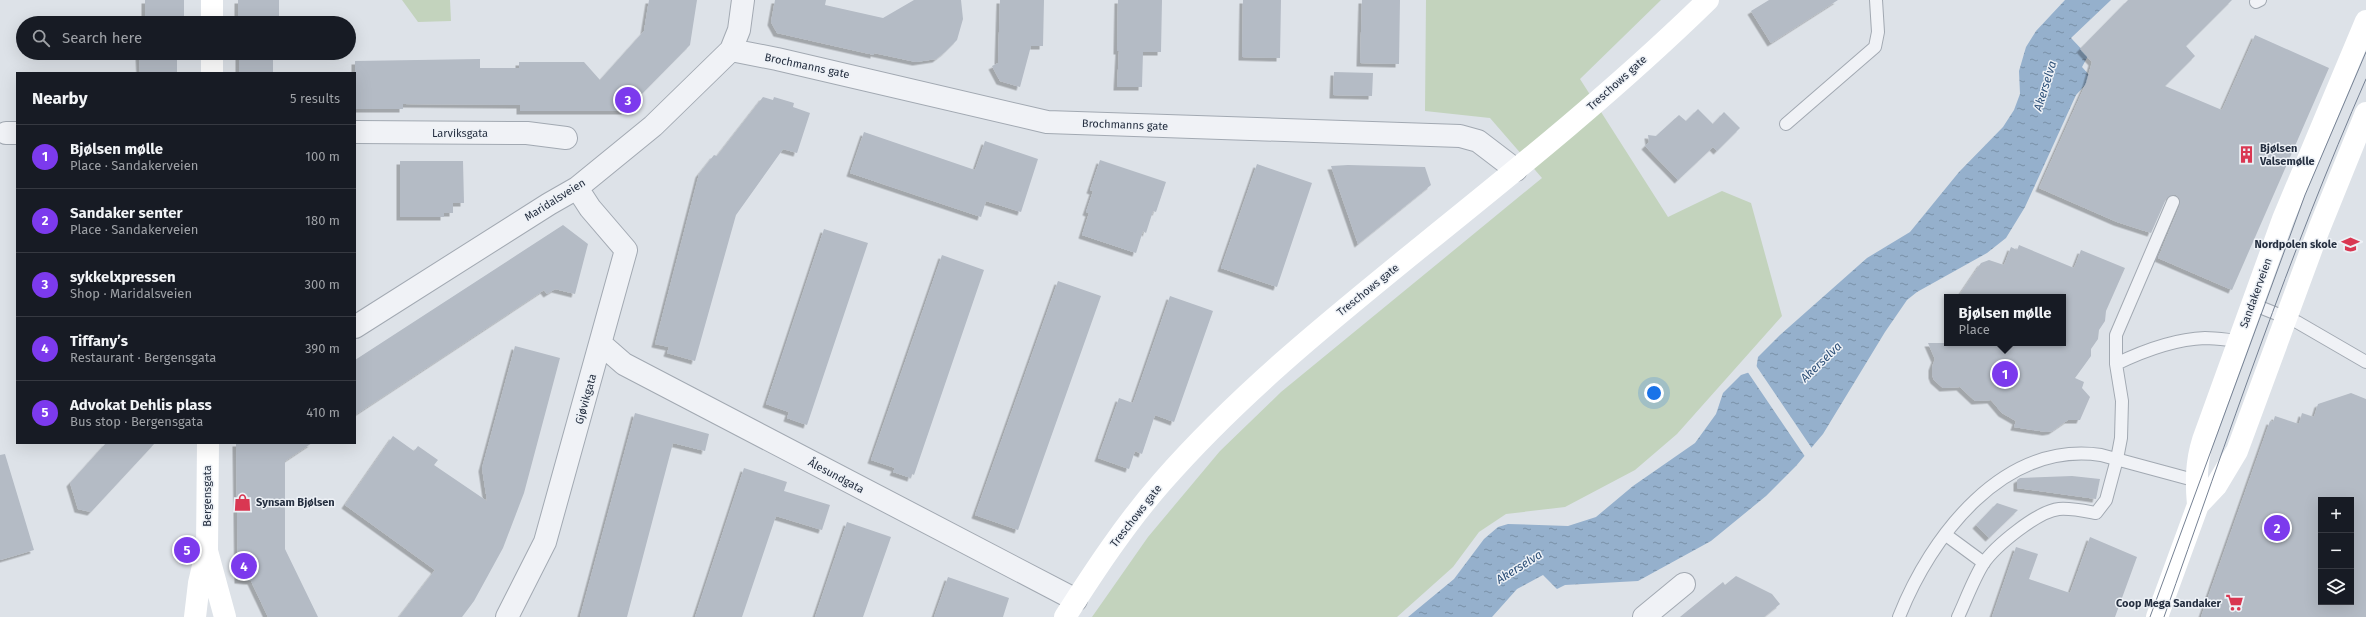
<!DOCTYPE html>
<html lang="en">
<head>
<meta charset="utf-8">
<style>
	:root { --surface:#171b24; --page:#242831; --text:#f1f3f6; --muted:#9ea1a6; --line:#363941; --accent:#7c3aed }
	body { margin:0; font-family:"Fira Sans",sans-serif; background:var(--page); color:var(--text) }
	.controls { position:absolute; right:12px; bottom:12px; display:grid; overflow:hidden; border-radius:0px; box-shadow:0 4px 16px #0002 }
	.controls button { width:36px; height:36px; display:grid; place-items:center; padding:0; border:0; border-bottom:1px solid var(--line); background:var(--surface); color:var(--text); font:20px sans-serif }
	.you { position:absolute; left:1654px; top:393px; width:14px; height:14px; margin:-10px; border:3px solid #fff; border-radius:50%; background:#1a73e8; box-shadow:0 0 0 6px #1a73e833 }
	.badge { display:grid; place-items:center; width:26px; height:26px; border-radius:50%; background:var(--accent); color:#fff; font-size:13px; font-weight:700 }
	.pin { position:absolute; translate:-50% -50%; border:2px solid #fff; box-shadow:0 1px 4px #0006 }
	.popup { position:absolute; left:1944px; top:294px; width:122px; height:52px; box-sizing:border-box; display:grid; place-content:center; border-radius:0px; background:var(--surface); filter:drop-shadow(0 1px 3px #0005); font-size:13px; white-space:nowrap; color:var(--muted) }
	.popup b { font-size:15px; color:var(--text) }
	.popup::after { content:''; position:absolute; left:50%; top:100%; margin-left:-8px; border:8px solid transparent; border-top-color:var(--surface) }
	.list { margin:0; padding:0; list-style:none }
	h2 { display:flex; justify-content:space-between; align-items:center; height:52px; margin:0; padding:0 16px; font-size:17px }
	h2 small { font-size:13px; font-weight:400; color:var(--muted) }
	.list li { display:grid; grid-template-columns:26px 1fr auto; gap:12px; align-items:center; box-sizing:border-box; height:64px; padding:0 16px; border-top:1px solid var(--line) }
	.list b { display:block; font-size:15px; white-space:nowrap }
	.list p { margin:0; font-size:13px; white-space:nowrap; color:var(--muted) }
	.list em { font-size:13px; font-style:normal; color:var(--muted) }
	.icon { flex:none; width:22px; height:22px; fill:none; stroke:currentColor; stroke-width:2; stroke-linecap:round; stroke-linejoin:round }
	.map { position:relative; flex:none; width:2366px; height:617px; overflow:hidden }
	.search { position:absolute; background:var(--surface); box-shadow:0 4px 16px #0002; left:16px; top:16px; width:340px; height:44px; display:flex; align-items:center; gap:10px; box-sizing:border-box; padding:0 14px; border-radius:22px; color:var(--muted); font-size:15px }
	.panel { position:absolute; background:var(--surface); box-shadow:0 4px 16px #0002; left:16px; top:72px; width:340px; height:372px; border-radius:0px }
	.map>svg:first-child { display:block }
	.park { fill:#c3d3bd }
	.water { fill:url(#water-ripples) }
	.pier { fill:#dde2e8 }
	.building { fill:#b4bbc5; fill-rule:evenodd; filter:url(#shadow) }
	.lines { fill:none; stroke-linecap:round; stroke-linejoin:round }
	.lane-casing { stroke:#a2a9b2; stroke-width:14 }
	.street-casing { stroke:#a2a9b2; stroke-width:24 }
	.lane { stroke:#f0f2f6; stroke-width:12 }
	.street { stroke:#f0f2f6; stroke-width:22 }
	.secondary { stroke:#fff; stroke-width:22 }
	.tram { stroke:#758193; stroke-width:1 }
	.labels { text-anchor:middle; dominant-baseline:central; stroke-width:3; stroke-linejoin:round; paint-order:stroke }
	.street-label { font-size:11px; fill:#252f40; stroke:#edf1f6 }
	.poi-label { font-size:11px; font-weight:bold; fill:#252f40; stroke:#edf1f6; text-anchor:start }
	.water-label { font-size:12px; font-style:italic; fill:#2c4f77; stroke:#edf1f6 }
</style>
</head>
<body>
<div class="map">
<svg width="2366" height="617" viewBox="0 0 2366 617">
	<defs>
		<pattern id="water-ripples" width="26" height="14" patternUnits="userSpaceOnUse"><rect width="26" height="14" fill="#95b0cc"/><path d="M2 4q2-2 4 0t4 0M15 11q2-2 4 0t4 0" fill="none" stroke="#7990a7"/></pattern>
		<filter id="shadow"><feDropShadow dx="-3.5" dy="3.5" stdDeviation="0" flood-color="#0004"/></filter>
	</defs>
	<rect width="100%" height="100%" fill="#dde2e8"/>
	<!-- park -->
	<path class="park" d="M402,0H450L451,21L418,22Z
		M1426,0H1661L1580,79L1668,217L1722,191L1751,203L1782,316L1677,434L1635,470L1565,507L1506,514L1479,532L1453,567L1397,617H1092L1148,537L1220,451L1281,392L1542,178L1490,118L1425,111Z"/>
	<!-- water -->
	<path class="water" d="M2065,0H2111L2071,38L2088,56L2082,67L2092,78L2076,95L2025,207L2006,238L1987,253L1917,292L1907,300L1885,332L1823,434L1796,466L1766,496L1711,541L1638,581L1565,585L1557,589L1543,575L1517,589L1492,617H1408L1454,579L1484,539L1498,527L1508,524L1568,526L1596,517L1633,486L1695,443L1716,414L1723,393L1741,375L1756,370L1758,357L1780,335L1867,258L1910,232L1959,172L2003,127L2014,110L2020,94L2019,71L2026,47L2036,31Z"/>
	<!-- pier -->
	<path class="pier" d="M1755,364L1813,450L1806,458L1747,371L1754,369Z"/>
	<!-- building -->
	<path class="building" d="M145,0H184V23H145Z
		M238,0H279V23H238Z
		M649,0H697L690,45L625,111H520V105L403,104V109H355V61L480,59V68H519V62H584L600,80L644,31Z
		M775,0H826L825,5L883,18L914,0H961L963,19L957,40L945,52L936,59L916,62L874,53V55L777,33L771,22Z
		M1000,0H1044L1043,46H1031L1020,87L1000,81L992,66L998,63Z
		M1118,0H1162L1161,52H1143L1142,87H1117L1119,51H1117Z
		M1243,0H1281L1280,58L1242,57Z
		M1362,0H1400L1399,64L1360,63Z
		M1769,0H1838L1771,43L1751,11Z
		M2128,0H2232L2186,46L2195,56L2165,86L2222,110L2255,35L2329,68L2232,290L2158,258L2180,205L2179,198L2176,195H2172L2166,199L2151,233L2117,222L2039,188L2086,83L2092,62L2080,49Z
		M139,53H177V73H140Z
		M239,53H273V73H239Z
		M1334,72L1373,73L1372,96L1333,95Z
		M763,97L773,100L774,97L794,103L793,107L810,113L797,153L783,149L736,215L695,361L667,353L669,347L655,344L699,174L714,155L717,156Z
		M1698,109L1713,124L1724,112L1740,128L1717,151L1713,147L1678,180L1645,146L1649,142L1648,135L1656,136L1679,115L1686,121Z
		M864,132L975,170L985,141L1038,159L1021,212L986,201L981,217L850,173Z
		M1100,160L1166,182L1156,212L1153,211L1146,233L1143,231L1136,253L1082,235L1089,213L1086,212L1093,191L1090,190Z
		M400,161H463L464,203H453V213H444V217H400Z
		M1257,164L1312,183L1277,287L1221,268Z
		M1348,165L1425,167L1431,185L1358,244L1331,166Z
		M563,225L588,244L575,294L555,289L547,294L544,290L355,415V360Z
		M824,229L868,243L807,425L787,418L789,412L766,404Z
		M2019,245L2074,268L2081,250L2125,268L2106,311L2105,321L2099,330L2098,339L2091,349V356L2075,378L2084,382L2082,388L2090,397L2080,420H2068L2052,431L2046,432L2014,427L2016,421L2002,413L1991,400L1975,401L1960,387L1943,388L1934,380L1932,375V367L1935,359L1928,343H2063V297H1958L1981,263L1989,260L2004,265L2011,247L2017,250Z
		M942,255L984,270L914,475L912,474L911,478L893,472L895,468L871,460Z
		M1058,281L1101,296L1018,530L975,515Z
		M1170,296L1213,311L1174,422L1155,415L1142,454L1135,451L1129,469L1098,458L1119,398L1133,403Z
		M515,346L560,358L524,493L503,548L474,601L462,617H399L435,570L345,505L393,436L414,451L418,446L438,460L434,465L487,501L482,468Z
		M2351,393L2366,399V617H2201L2270,421L2273,422L2275,416L2299,424L2302,413L2314,417L2318,404ZM2321,500H2351V602H2321Z
		M635,413L709,434L705,451L673,443L627,617H580Z
		M106,443H155L91,512L78,509L70,483Z
		M236,443H312L285,461V549L318,617H268L251,581L238,580Z
		M5,454L34,550L0,560V455Z
		M744,468L787,482L784,491L830,505L822,530L776,516L742,617H695Z
		M2072,476L2100,479L2096,499L2017,488V480L2020,478Z
		M1997,503L2018,510L1989,538L1976,525Z
		M847,522L891,537L863,617H815Z
		M2090,537L2137,557L2115,617H1992L2016,547L2038,554L2029,579L2070,593Z
		M1736,576L1772,594L1780,604L1764,617H1680L1723,582L1725,585Z
		M948,577L1009,598L1003,617H934Z"/>
	<g class="lines">
		<defs>
			<path id="lane" d="M2256,2L2260,0
				M1786,124L1875,47L1878,32L1876,0
				M2252,304L2297,322L2366,362
				M2116,364C2143,351 2175,339 2205,338C2216,338 2228,340 2239,341
				M1946,535L1984,563
				M1899,617C1931,536 2003,441 2101,455L2201,482
				M1958,617C1966,600 1973,580 1983,564C1995,546 2038,511 2059,509C2071,508 2085,511 2096,513L2106,500L2117,459L2121,438L2122,401L2116,364V335L2173,202"/>
			<path id="street" d="M731,50L777,59L1047,122L1460,136L1478,141L1516,170
				M355,132L527,133L566,138
				M6,133H17
				M355,327L549,204L577,188L653,126L731,50L739,30L743,0
				M601,344L624,364L1076,600
				M507,617L545,542L626,250L590,208L577,188
				M1644,617L1684,584"/>
		</defs>
		<!-- lane casing -->
		<use href="#lane" class="lane-casing"/>
		<!-- street casing -->
		<use href="#street" class="street-casing"/>
		<!-- lane -->
		<use href="#lane" class="lane"/>
		<!-- street -->
		<use href="#street" class="street"/>
		<!-- secondary -->
		<path class="secondary" d="M212,0V23
			M212,53V73
			M2198,505C2196,482 2196,462 2203,440L2283,219L2366,21
			M207,551L225,617
			M195,617L199,583L207,549L208,443
			M1065,617C1095,570 1126,523 1162,482C1240,393 1331,320 1422,246C1520,167 1618,88 1708,0
			M2157,617L2198,505L2216,486L2237,451L2319,229L2366,113"/>
		<!-- tram -->
		<path class="tram" d="M2150,617L2305,195L2366,52
			M2164,617C2228,437 2289,254 2366,79"/>
	</g>
	<!-- icons -->
	<defs>
		<symbol id="building-bare" viewBox="-9 -9 18 18"><path d="M-4-6H4V6H1V3H-1V6H-4ZM-2.5-4.3h1.7v1.8h-1.7ZM.8-4.3h1.7v1.8H.8ZM-2.5-1h1.7V.8h-1.7ZM.8-1h1.7V.8H.8Z" fill="#d93752" stroke="#edf1f6" stroke-width="2.5" paint-order="stroke"/></symbol>
		<symbol id="school-bare" viewBox="-9 -9 18 18"><path d="M0-5L7-2L0 1L-7-2ZM-4 1L0 2.5L4 1V4Q0 6-4 4Z" fill="#d93752" stroke="#edf1f6" stroke-width="2.5" paint-order="stroke"/></symbol>
		<symbol id="shop-bare" viewBox="-9 -9 18 18"><path d="M-5-2.5h2.3a2.7 3.5 0 0 1 5.4 0H5L5.5 6h-11ZM-1.5-2.5h3a1.5 2.3 0 0 0-3 0Z" fill="#d93752" stroke="#edf1f6" stroke-width="2.5" paint-order="stroke"/></symbol>
		<symbol id="supermarket-bare" viewBox="-9 -9 18 18"><path d="M-6-5.5h2.5l.6 2H6L4.5 2H-2.5L-4.4-4H-6ZM-1.5 3.2a1.3 1.3 0 1 0 .1 0ZM3 3.2a1.3 1.3 0 1 0 .1 0Z" fill="#d93752" stroke="#edf1f6" stroke-width="2.5" paint-order="stroke"/></symbol>
	</defs>
	<g fill-rule="evenodd">
		<use href="#building-bare" x="2234" y="142" width="25" height="25"/>
		<use href="#school-bare" x="2338" y="232" width="25" height="25"/>
		<use href="#shop-bare" x="230" y="490" width="25" height="25"/>
		<use href="#supermarket-bare" x="2222" y="590" width="25" height="25"/>
	</g>
	<g class="labels">
		<!-- street labels -->
		<g class="street-label">
			<text transform="translate(807 66) rotate(12)">Brochmanns gate</text>
			<text transform="translate(1617 83) rotate(-42)">Treschows gate</text>
			<text transform="translate(1125 125) rotate(2)">Brochmanns gate</text>
			<text x="460" y="133">Larviksgata</text>
			<text transform="translate(555 200) rotate(-32)">Maridalsveien</text>
			<text transform="translate(1368 290) rotate(-39)">Treschows gate</text>
			<text transform="translate(2256 293) rotate(-70)">Sandakerveien</text>
			<text transform="translate(586 399) rotate(-74)">Gjøvikgata</text>
			<text transform="translate(836 476) rotate(28)">Ålesundgata</text>
			<text transform="translate(207 496) rotate(-90)">Bergensgata</text>
			<text transform="translate(1136 516) rotate(-52)">Treschows gate</text>
		</g>
		<!-- poi labels -->
		<g class="poi-label">
			<text x="2260" y="148">Bjølsen<tspan x="2260" dy="13">Valsemølle</tspan></text>
			<text x="2337" y="244" text-anchor="end">Nordpolen skole</text>
			<text x="256" y="502">Synsam Bjølsen</text>
			<text x="2221" y="603" text-anchor="end">Coop Mega Sandaker</text>
		</g>
		<!-- water labels -->
		<g class="water-label">
			<text transform="translate(2045 86) rotate(-73)">Akerselva</text>
			<text transform="translate(1821 362) rotate(-44)">Akerselva</text>
			<text transform="translate(1519 567) rotate(-32)">Akerselva</text>
		</g>
	</g>
</svg>
<div class="controls">
<button>+</button>
<button>−</button>
<button><svg class="icon" aria-label="layers" viewBox="0 0 24 24"><path d="M12 4l9 5-9 5-9-5zM3 14l9 5 9-5"/></svg></button>
</div>
<div class="you"></div>
<div class="pin badge" style="left:2005px;top:374px">1</div>
<div class="popup"><b>Bjølsen mølle</b>Place</div>
<div class="pin badge" style="left:2277px;top:528px">2</div>
<div class="pin badge" style="left:628px;top:100px">3</div>
<div class="pin badge" style="left:244px;top:566px">4</div>
<div class="pin badge" style="left:187px;top:550px">5</div>
<div class="search"><svg class="icon" aria-label="search" viewBox="0 0 24 24"><circle cx="10" cy="10" r="6"/><path d="M15 15l6 6"/></svg>Search here</div>
<section class="panel">
<h2>Nearby<small>5 results</small></h2>
<ul class="list">
<li><span class="badge">1</span><div><b>Bjølsen mølle</b><p>Place · Sandakerveien</p></div><em>100 m</em></li>
<li><span class="badge">2</span><div><b>Sandaker senter</b><p>Place · Sandakerveien</p></div><em>180 m</em></li>
<li><span class="badge">3</span><div><b>sykkelxpressen</b><p>Shop · Maridalsveien</p></div><em>300 m</em></li>
<li><span class="badge">4</span><div><b>Tiffany’s</b><p>Restaurant · Bergensgata</p></div><em>390 m</em></li>
<li><span class="badge">5</span><div><b>Advokat Dehlis plass</b><p>Bus stop · Bergensgata</p></div><em>410 m</em></li>
</ul>
</section>
</div>
</body>
</html>
